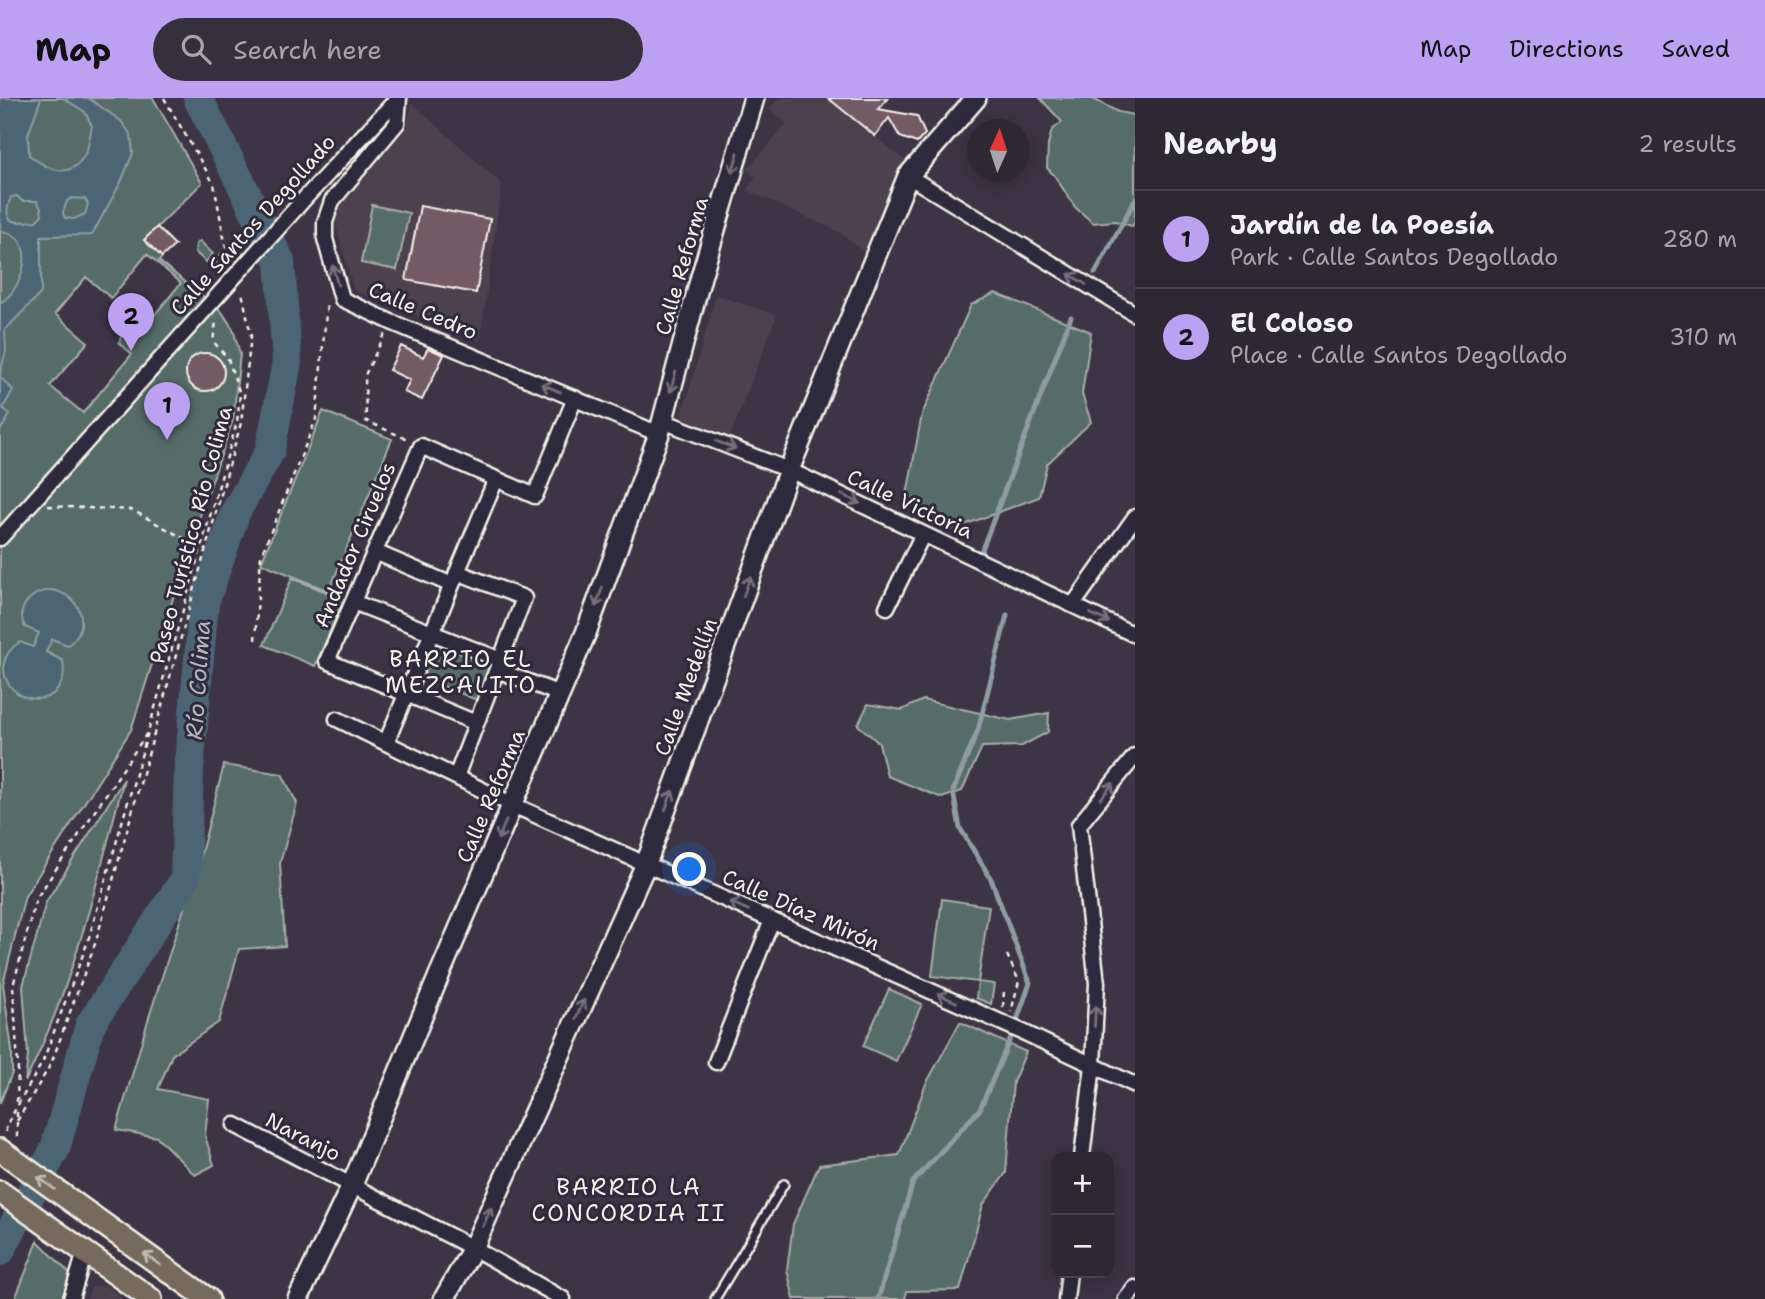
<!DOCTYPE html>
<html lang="en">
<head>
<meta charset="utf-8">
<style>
	:root { --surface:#2e2734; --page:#362f3c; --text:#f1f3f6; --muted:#a7a5ac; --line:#49444f; --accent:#bca0f2 }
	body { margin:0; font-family:"Shantell Sans",sans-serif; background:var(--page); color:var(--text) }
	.controls { position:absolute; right:21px; bottom:21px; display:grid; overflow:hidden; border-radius:14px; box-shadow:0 4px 18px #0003 }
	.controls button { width:63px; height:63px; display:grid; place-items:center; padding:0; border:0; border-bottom:2px solid var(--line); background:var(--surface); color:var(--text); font:35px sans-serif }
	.compass { position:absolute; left:967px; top:21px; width:63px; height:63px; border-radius:50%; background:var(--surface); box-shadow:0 4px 18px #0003; rotate:3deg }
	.you { position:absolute; left:690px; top:772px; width:24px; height:24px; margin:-18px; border:5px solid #fff; border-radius:50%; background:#1a73e8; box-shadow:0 0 0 10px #1a73e833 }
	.badge { display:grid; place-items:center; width:46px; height:46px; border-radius:50%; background:var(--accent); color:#111; font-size:23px; font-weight:700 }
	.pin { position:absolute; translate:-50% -58px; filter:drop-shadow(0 2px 4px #0008) }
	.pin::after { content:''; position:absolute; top:37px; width:24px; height:21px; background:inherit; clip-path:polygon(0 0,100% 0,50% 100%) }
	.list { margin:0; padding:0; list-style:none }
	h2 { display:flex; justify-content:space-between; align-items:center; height:91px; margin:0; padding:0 28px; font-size:30px }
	h2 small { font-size:23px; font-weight:400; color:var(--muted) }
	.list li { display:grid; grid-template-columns:46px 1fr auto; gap:21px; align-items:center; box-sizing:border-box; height:98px; padding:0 28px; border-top:2px solid var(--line) }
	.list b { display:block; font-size:26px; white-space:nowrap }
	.list p { margin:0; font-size:23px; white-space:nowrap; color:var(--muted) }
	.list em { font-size:23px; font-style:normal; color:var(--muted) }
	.icon { flex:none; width:38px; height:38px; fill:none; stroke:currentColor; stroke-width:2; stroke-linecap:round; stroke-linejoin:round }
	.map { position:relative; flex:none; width:1135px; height:1201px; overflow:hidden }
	header { display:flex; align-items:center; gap:42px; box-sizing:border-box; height:98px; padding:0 35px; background:var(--accent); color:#111 }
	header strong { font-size:33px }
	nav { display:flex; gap:38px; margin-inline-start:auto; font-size:24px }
	.search { width:490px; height:63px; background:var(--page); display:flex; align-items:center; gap:18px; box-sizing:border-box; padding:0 24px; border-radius:38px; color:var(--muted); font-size:26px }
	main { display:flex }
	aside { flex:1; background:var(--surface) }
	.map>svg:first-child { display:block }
	.built { fill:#4d3f4f }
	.green { fill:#576c67; stroke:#a6aea8; stroke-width:2; fill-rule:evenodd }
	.water { fill:#4c6575; stroke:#8f9da3; stroke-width:2; fill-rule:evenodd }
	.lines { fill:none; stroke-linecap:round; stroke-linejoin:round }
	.stream { stroke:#8f9da3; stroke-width:5 }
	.river { stroke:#4c6575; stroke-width:30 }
	.building { fill:#735a65; stroke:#f4f1e8; stroke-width:2 }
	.lane-casing { stroke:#f4f1e8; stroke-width:12 }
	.street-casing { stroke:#f4f1e8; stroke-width:19 }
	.secondary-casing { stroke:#f4f1e8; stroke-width:24 }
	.primary-casing { stroke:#f4f1e8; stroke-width:26 }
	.path { stroke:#f4f1e8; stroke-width:2.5; stroke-dasharray:5 5; stroke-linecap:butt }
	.lane { stroke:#2f2a3d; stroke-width:7 }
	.street { stroke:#2f2a3d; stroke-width:14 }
	.secondary { stroke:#2f2a3d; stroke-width:19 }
	.primary { stroke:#766a5c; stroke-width:21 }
	.oneway { stroke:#747079 }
	.oneway2 { stroke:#c2bbb0 }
	.labels { text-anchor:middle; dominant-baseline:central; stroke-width:6; stroke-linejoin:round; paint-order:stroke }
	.street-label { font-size:21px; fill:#f4f1e8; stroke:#2f2a3d }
	.neighbourhood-label { font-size:23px; letter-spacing:2px; fill:#f4f1e8; stroke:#2f2a3d }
	.water-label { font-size:23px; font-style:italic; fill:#b1b9ba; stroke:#2f2a3d }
</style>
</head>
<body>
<header>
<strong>Map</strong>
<div class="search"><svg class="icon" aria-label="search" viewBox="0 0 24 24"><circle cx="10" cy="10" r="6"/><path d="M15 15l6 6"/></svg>Search here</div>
<nav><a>Map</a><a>Directions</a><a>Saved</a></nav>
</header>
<main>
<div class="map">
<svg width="1135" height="1201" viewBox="0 0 1135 1201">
	<rect width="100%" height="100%" fill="#3d3445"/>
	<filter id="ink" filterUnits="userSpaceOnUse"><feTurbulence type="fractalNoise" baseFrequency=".0143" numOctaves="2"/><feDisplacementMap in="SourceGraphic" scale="14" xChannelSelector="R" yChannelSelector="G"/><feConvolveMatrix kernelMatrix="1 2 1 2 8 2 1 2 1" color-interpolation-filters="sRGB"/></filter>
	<g filter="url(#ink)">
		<!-- built -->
		<path class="built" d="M779,0H828L907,64L896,80L867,156L839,134L746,92L756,80L747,71L787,26L769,11Z
			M412,5L502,86L480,243L354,193L335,124L340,102L408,24Z
			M716,197L777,217L730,339L681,320Z
			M105,1187L124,1201H87L91,1189Z"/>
		<!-- green -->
		<path class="green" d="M0,0H153L202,85L144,142L162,159L159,163L222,214L233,231L240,256L233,322L191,444L131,632L25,798L3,886L12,952V975L0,1005ZM147,156L181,185L143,231L135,225L129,241L122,235L119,245L132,256L83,315L50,288L88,244L55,216L86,179L111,200Z
			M1040,0H1091L1118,14L1135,17V124L1132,128L1115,123L1093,125L1075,109L1054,77L1047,70L1048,47L1052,32L1062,24Z
			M372,107L409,115L397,172L361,165Z
			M200,143L213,156L206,164L195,154L196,146Z
			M995,195L1091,234L1082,296L1091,324L1047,366L1039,399L951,432L906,402L922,316L971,207Z
			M323,313L392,341L329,493L261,465Z
			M292,480L344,501L315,568L264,547Z
			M433,541L495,565L479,603L418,578Z
			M923,602L1010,622L1049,615L1048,634L1022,648L982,649L962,693L942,700L887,678L879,645L858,627L868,606L902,612Z
			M224,667L282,676L297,705L280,765L285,848L239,851L219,924L172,957L158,991L209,1001L205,1038L214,1067L195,1077L157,1039L116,1032L149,919L198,767Z
			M124,681C97,784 73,889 25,984L28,957L23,888L46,804Z
			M942,801L989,808L978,884L994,886L991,906L976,900L978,884L932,878Z
			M889,891L922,906L896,963L863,948Z
			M960,924L1026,954L1013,984L1006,1075L983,1107L960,1192L907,1193L905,1201H794L787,1172L793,1126L819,1067L899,1057L926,986Z
			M38,1143L70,1176L62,1201H15Z"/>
		<!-- water -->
		<path class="water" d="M0,0H41L28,37L29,57C48,72 71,83 85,56C89,48 90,37 92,28L85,14L63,0H88L121,23L131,37L133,55L121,84L92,137L41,138V195L5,232L6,253L0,276V205C25,191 39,136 0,133ZM17,98L22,103H37L41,110L42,117L36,123C15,125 0,127 11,99ZM72,100L85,101L88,106L85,116L74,121L65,120L63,115L67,103Z
			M0,279L13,292L3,310L10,317L0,333Z
			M51,492C80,496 93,528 68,547L52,541L46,554L63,563C72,616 0,610 4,565C6,555 12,549 20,544L33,549L39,535L25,529C15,509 31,494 51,492Z"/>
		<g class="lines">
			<!-- stream -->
			<path class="stream" d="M1095,175L1135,102
				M981,454L1071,219
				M878,1201L913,1084L980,1011L1011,939L1030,885L991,781L960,730L953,693L978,632L1007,517"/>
			<!-- river -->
			<path class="river" d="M0,1153L55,1051L90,927L185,781L189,671L204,505L236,413L270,353L287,264L280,163L198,0"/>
		</g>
		<!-- building -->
		<path class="building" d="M828,0H888L878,11L917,18L925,36L917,45L900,39L889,20L875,38Z
			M420,108L490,121L476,195L406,182Z
			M157,129L175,147L162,159L144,142Z
			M401,248L423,259L428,250L444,257L422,302L404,294L410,282L389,272Z
			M186 274a19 19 0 1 1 38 0a19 19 0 1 1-38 0Z"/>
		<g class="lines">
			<defs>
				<path id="lane" d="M715,1201L784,1086"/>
				<path id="street" d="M399,0L397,25L332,103L325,124V141L342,201L391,224L659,336
					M908,78L1135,216
					M663,323L789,372L1135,537
					M0,440L306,99L398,0
					M375,454L452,487
					M353,504L501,562
					M1073,507L1135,419
					M887,509L923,436
					M497,572L560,596
					M337,621L513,707L1025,935L1135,987
					M476,625L327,563L421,348L535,398L575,300
					M386,645L496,381
					M456,679L524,500L457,474
					M716,964L772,822
					M235,1027L473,1150L563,1201
					M1082,1059L1093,967L1097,885L1079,727L1135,658
					M71,1201L85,1154
					M1066,1201L1069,1175
					M1126,1201L1135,1190"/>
				<path id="secondary" d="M298,1201L352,1087L438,880L586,535L659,336L701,179L754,0
					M444,1201L473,1150L646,766L789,372L908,78L976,0"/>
				<path id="primary" d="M0,1052L208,1201
					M0,1094L151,1201"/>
			</defs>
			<!-- lane casing -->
			<use href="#lane" class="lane-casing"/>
			<!-- street casing -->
			<use href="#street" class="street-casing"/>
			<!-- secondary casing -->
			<use href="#secondary" class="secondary-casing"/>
			<!-- primary casing -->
			<use href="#primary" class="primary-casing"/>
			<!-- path -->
			<path class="path" d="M164,0L214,86L226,150L215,164L221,171
				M385,236L365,277L366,323L407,341
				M48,408L132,412L200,449
				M255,542L261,458L316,321L327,205
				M1007,857L1019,883L1011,914
				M1003,909L1004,892
				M17,1004L18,967L13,888L36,801L147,635
				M17,1023L51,966L96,843L241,325L251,238L242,194
				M6,1034V1028L43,963L88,843L237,324L240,296L228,261L213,243L216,224
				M17,1039V1011"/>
			<!-- lane -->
			<use href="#lane" class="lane"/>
			<!-- street -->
			<use href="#street" class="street"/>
			<!-- secondary -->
			<use href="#secondary" class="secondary"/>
			<!-- primary -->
			<use href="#primary" class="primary"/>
		</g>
		<!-- one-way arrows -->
		<defs><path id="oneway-shaft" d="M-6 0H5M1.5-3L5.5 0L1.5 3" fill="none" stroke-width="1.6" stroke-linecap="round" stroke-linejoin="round" transform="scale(1.75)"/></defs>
		<g class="oneway">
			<use href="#oneway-shaft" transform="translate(735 65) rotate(107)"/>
			<use href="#oneway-shaft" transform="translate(335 177) rotate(-105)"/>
			<use href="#oneway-shaft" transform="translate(1077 181) rotate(-149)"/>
			<use href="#oneway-shaft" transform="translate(673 284) rotate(105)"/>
			<use href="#oneway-shaft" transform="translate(551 290) rotate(-157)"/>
			<use href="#oneway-shaft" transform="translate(726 347) rotate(21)"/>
			<use href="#oneway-shaft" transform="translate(851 401) rotate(26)"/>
			<use href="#oneway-shaft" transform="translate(747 488) rotate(-70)"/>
			<use href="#oneway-shaft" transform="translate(599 499) rotate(110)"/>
			<use href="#oneway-shaft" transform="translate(1100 520) rotate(26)"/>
			<use href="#oneway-shaft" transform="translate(1107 693) rotate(-51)"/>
			<use href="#oneway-shaft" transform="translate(669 702) rotate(-70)"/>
			<use href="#oneway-shaft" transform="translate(502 732) rotate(114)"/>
			<use href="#oneway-shaft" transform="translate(739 808) rotate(-156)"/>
			<use href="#oneway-shaft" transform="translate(947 900) rotate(-156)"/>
			<use href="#oneway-shaft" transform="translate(580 911) rotate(-66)"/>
			<use href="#oneway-shaft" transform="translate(1095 918) rotate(-87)"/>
			<use href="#oneway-shaft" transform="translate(487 1119) rotate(-66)"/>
		</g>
		<g class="oneway2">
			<use href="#oneway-shaft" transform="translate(46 1085) rotate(-144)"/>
			<use href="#oneway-shaft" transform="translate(152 1161) rotate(-144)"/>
		</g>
	</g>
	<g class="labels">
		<!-- street labels -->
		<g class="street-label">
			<text transform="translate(253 127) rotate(-48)">Calle Santos Degollado</text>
			<text transform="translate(682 168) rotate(-74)">Calle Reforma</text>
			<text transform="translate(423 213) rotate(23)">Calle Cedro</text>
			<text transform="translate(910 406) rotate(25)">Calle Victoria</text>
			<text transform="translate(191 437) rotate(-75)">Paseo Turístico Río Colima</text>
			<text transform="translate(355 447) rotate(-67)">Andador Ciruelos</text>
			<text transform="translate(686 589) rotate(-70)">Calle Medellín</text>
			<text transform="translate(491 698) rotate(-67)">Calle Reforma</text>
			<text transform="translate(801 812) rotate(24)">Calle Díaz Mirón</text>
			<text transform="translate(303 1039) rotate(27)">Naranjo</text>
		</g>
		<!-- neighbourhood labels -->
		<g class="neighbourhood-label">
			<text x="461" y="561">BARRIO EL<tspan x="461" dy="26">MEZCALITO</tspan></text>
			<text x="629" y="1089">BARRIO LA<tspan x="629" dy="26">CONCORDIA II</tspan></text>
		</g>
		<!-- water labels -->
		<g class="water-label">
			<text transform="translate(198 582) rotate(-86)">Río Colima</text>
		</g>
	</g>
</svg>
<div class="controls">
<button>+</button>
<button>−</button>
</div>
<svg class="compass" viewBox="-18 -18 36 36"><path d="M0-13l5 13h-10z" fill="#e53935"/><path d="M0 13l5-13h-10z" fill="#a7a5ac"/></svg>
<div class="you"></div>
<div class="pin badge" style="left:167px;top:342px">1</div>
<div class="pin badge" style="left:131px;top:253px">2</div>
</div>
<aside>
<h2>Nearby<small>2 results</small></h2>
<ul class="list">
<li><span class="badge">1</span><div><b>Jardín de la Poesía</b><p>Park · Calle Santos Degollado</p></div><em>280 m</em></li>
<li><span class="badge">2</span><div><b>El Coloso</b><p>Place · Calle Santos Degollado</p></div><em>310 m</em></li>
</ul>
</aside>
</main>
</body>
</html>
